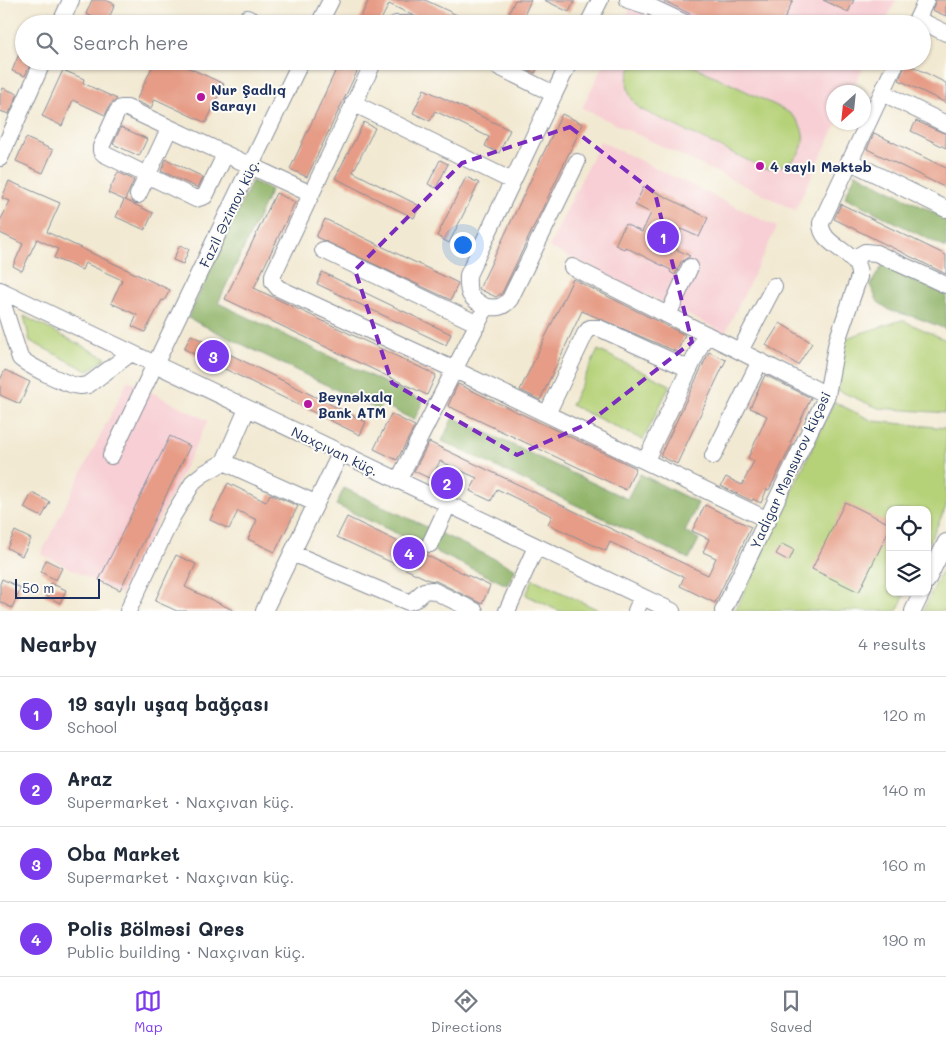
<!DOCTYPE html>
<html lang="en">
<head>
<meta charset="utf-8">
<style>
	:root { --surface:#fff; --page:#f6f6f7; --text:#1f2937; --muted:#747a83; --line:#e0e1e3; --accent:#7c3aed }
	body { margin:0; font-family:Mali,sans-serif; background:var(--page); color:var(--text) }
	.controls { position:absolute; right:15px; bottom:15px; display:grid; overflow:hidden; border-radius:10px; box-shadow:0 1px 4px #0004 }
	.controls button { width:45px; height:45px; display:grid; place-items:center; padding:0; border:0; border-bottom:1px solid var(--line); background:var(--surface); color:var(--text); font:25px sans-serif }
	.compass { position:absolute; left:826px; top:85px; width:45px; height:45px; border-radius:50%; background:var(--surface); box-shadow:0 1px 4px #0004; rotate:207deg }
	.scale { position:absolute; left:15px; bottom:12px; width:85px; box-sizing:border-box; padding-left:5px; border:2px solid #1b2f5e; border-top:0; font-size:14px; line-height:18px; white-space:nowrap; color:#1b2f5e; -webkit-text-stroke:4px #fdfcf7; paint-order:stroke }
	.you { position:absolute; left:462px; top:244px; width:18px; height:18px; margin:-12px; border:4px solid #fff; border-radius:50%; background:#1a73e8; box-shadow:0 0 0 8px #1a73e833 }
	.badge { display:grid; place-items:center; width:32px; height:32px; border-radius:50%; background:var(--accent); color:#fff; font-size:16px; font-weight:700 }
	.pin { position:absolute; translate:-50% -50%; border:2px solid #fff; box-shadow:0 1px 5px #0006 }
	.list { margin:0; padding:0; list-style:none }
	h2 { display:flex; justify-content:space-between; align-items:center; height:65px; margin:0; padding:0 20px; font-size:21px }
	h2 small { font-size:16px; font-weight:400; color:var(--muted) }
	.list li { display:grid; grid-template-columns:32px 1fr auto; gap:15px; align-items:center; box-sizing:border-box; height:75px; padding:0 20px; border-top:1px solid var(--line) }
	.list b { display:block; font-size:19px; white-space:nowrap }
	.list p { margin:0; font-size:16px; white-space:nowrap; color:var(--muted) }
	.list em { font-size:16px; font-style:normal; color:var(--muted) }
	.icon { flex:none; width:28px; height:28px; fill:none; stroke:currentColor; stroke-width:2; stroke-linecap:round; stroke-linejoin:round }
	.map { position:relative; flex:none; width:946px; height:611px; overflow:hidden }
	.search { position:absolute; background:var(--surface); box-shadow:0 1px 4px #0004; left:15px; right:15px; top:15px; height:55px; display:flex; align-items:center; gap:12px; box-sizing:border-box; padding:0 18px; border-radius:28px; color:var(--muted); font-size:19px }
	.sheet { height:365px; background:var(--surface) }
	nav { display:flex; justify-content:space-around; align-items:center; box-sizing:border-box; height:70px; border-top:1px solid var(--line); background:var(--surface); font-size:14px; color:var(--muted) }
	nav a { display:grid; justify-items:center; gap:2px }
	nav .on { color:var(--accent) }
	.map>svg:first-child { display:block }
	.built { fill:#f7cfd4 }
	.green { fill:#b6d279; stroke:#68806c }
	.forest { fill:#90b469; stroke:#567264 }
	.building { fill:#e69c86 }
	.lines { fill:none; stroke-linecap:round; stroke-linejoin:round }
	.minor-casing { stroke:#868c98; stroke-width:18 }
	.minor { stroke:#fff; stroke-width:16 }
	.marked { fill:none; stroke:#7b2cbf; stroke-width:4; stroke-dasharray:10 6; stroke-linejoin:round }
	.poi-dot { fill:#b5179e; stroke:#fdfcf7; stroke-width:2 }
	.labels { text-anchor:middle; dominant-baseline:central; stroke-width:4; stroke-linejoin:round; paint-order:stroke }
	.poi-label { font-size:14px; font-weight:bold; fill:#1b2f5e; stroke:#fdfcf7; text-anchor:start }
	.street-label { font-size:14px; fill:#1b2f5e; stroke:#fdfcf7 }
</style>
</head>
<body>
<div class="map">
<svg width="946" height="611" viewBox="0 0 946 611">
	<rect width="100%" height="100%" fill="#fdfcf7"/>
	<filter id="ink" filterUnits="userSpaceOnUse"><feTurbulence type="fractalNoise" baseFrequency=".02" numOctaves="2"/><feDisplacementMap in="SourceGraphic" scale="10" xChannelSelector="R" yChannelSelector="G"/><feConvolveMatrix kernelMatrix="1 2 1 2 8 2 1 2 1" color-interpolation-filters="sRGB"/></filter>
	<filter id="wash" filterUnits="userSpaceOnUse"><feTurbulence type="fractalNoise" baseFrequency=".0096" numOctaves="4" result="noise"/><feDisplacementMap in="SourceGraphic" scale="20" xChannelSelector="R" yChannelSelector="G"/><feGaussianBlur stdDeviation="1.12" result="paint"/><feColorMatrix in="noise" values="0 0 0 0 0 0 0 0 0 0 0 0 0 0 0 0 0 1.4 0 .05"/><feComposite in="paint" operator="in"/></filter>
	<g filter="url(#wash)">
		<rect width="100%" height="100%" fill="#f2e9d2"/>
		<!-- built -->
		<path class="built" d="M634,0H896L884,24H623Z
			M605,61H866L851,92H834V122L837,123L795,210L582,108Z
			M600,141L777,227L725,333L549,247Z
			M128,380L208,421L121,594L41,554Z"/>
		<!-- green -->
		<path class="green" d="M636,61H683L783,109C819,129 804,170 764,168L640,109C626,95 622,77 636,61Z
			M24,316L106,358L88,371L30,341Z
			M902,320L946,340V413L878,408L837,390L843,339Z
			M598,350L670,385L643,440L571,405Z
			M834,402L873,421L946,428V507L927,547V510H890V592H906L897,611H735Z
			M946,562V611H923Z
			M533,579L601,611H559L526,595Z"/>
		<!-- forest -->
		<path class="forest" d="M856,173L946,219V248L845,197Z
			M252,181L271,190L218,303L423,401L414,420L382,404L378,410L188,318Z
			M883,265L946,295V329L915,317L891,311L878,302L870,285Z
			M453,417L627,499L640,474L698,503L685,532L699,539L689,559L442,441Z
			M344,488L516,569L507,585L336,505Z"/>
		<g id="blocks">
			<!-- building -->
			<path class="building" d="M92,0H105L115,4L107,23L86,14Z
				M369,0H425L476,24H431L389,4L379,24H357Z
				M515,0H531L521,22L508,15Z
				M544,0H575L569,12Z
				M662,0H793L782,24H711Z
				M823,0H854L848,12Z
				M936,0H946V16L932,10Z
				M24,42V61H32L25,76L12,71Z
				M155,61H190L187,67L224,84L206,123L155,99L151,108L136,101Z
				M340,61H362L307,177L290,169Z
				M511,61H541L535,73Z
				M906,63L946,83V103L899,80Z
				M63,70L84,79L83,83L117,99L110,105L105,115L73,100L62,126L42,116Z
				M3,88L18,94L9,114L0,111V96Z
				M424,89L510,130L499,153L485,146L489,137L435,111L430,121L413,113Z
				M562,114L583,124L502,293L496,297L479,289Z
				M916,121L946,134V148L911,131Z
				M364,122L375,128L353,172L420,206L414,218L335,178Z
				M121,127L147,139L139,156L113,144Z
				M874,133L946,168V188L867,149Z
				M26,138L53,150L43,173L16,161Z
				M166,159L203,177L198,188L161,171Z
				M440,160L448,164L436,188L428,184Z
				M118,172L134,180L125,200L153,213L145,230L116,217L124,200L108,193Z
				M466,177L479,183L449,243L437,236Z
				M9,181L60,203L47,232L170,290L164,301L162,300L145,332L132,326L137,315L111,303L122,280L85,263L82,270L54,258L58,249L37,239L22,271L13,266L23,244L0,233V221L10,201L2,198Z
				M644,186L708,218L699,237L681,229L672,247L690,256L681,262L675,275L670,272L671,270L625,247L624,249L615,245L625,224L642,232L651,213L635,205Z
				M276,193L295,202L254,288L436,375L427,395L225,299Z
				M841,204L946,255V274L834,219Z
				M325,219L458,283L451,300L316,237Z
				M180,245L189,249L183,264L173,260Z
				M322,272L451,334L446,345L317,284Z
				M573,279L685,335L677,352L582,311L540,400L520,390Z
				M780,323L812,343L798,365L766,345Z
				M191,335L366,422L360,435L184,349Z
				M709,352L726,360L677,464L660,456Z
				M5,370L30,382L20,404L0,395V380Z
				M765,375L811,398L790,443L792,444L769,490L767,489L761,503L753,499L752,501L721,486L726,477L742,485L754,461L748,458L767,416L750,408Z
				M458,384L636,468L626,490L448,406Z
				M391,414L415,426L397,460L374,449Z
				M170,436L190,446L120,590L99,580Z
				M429,442L708,575L716,558L703,552L709,539L692,531L705,505L751,527L715,603L680,586L684,577L610,542L606,551L548,524L552,516L497,489L491,501L470,491L477,478L440,461L431,479L414,471Z
				M228,483L266,502L270,494L298,506L275,552L248,539L257,520L238,511L229,529L210,520Z
				M32,493L50,502L42,517L24,508Z
				M845,502L890,524V528L859,592L812,569Z
				M347,517L490,586L482,604L436,581L429,580L337,537Z
				M15,531L31,539L22,556L7,548Z
				M782,544L794,550L789,561L776,554Z
				M176,555L196,564L185,587L235,611H177L155,601Z
				M46,560L62,568L56,580L41,572Z
				M2,579L21,588L12,608L0,602V584Z
				M50,583L66,590L60,603L44,595Z"/>
		</g>
	</g>
	<g filter="url(#ink)">
		<use href="#blocks" fill-opacity="0" stroke="#868c98" stroke-width="1"/>
		<g class="lines">
			<defs>
				<path id="minor" d="M628,0L651,7L687,24
					M247,18L259,24
					M917,19L946,33
					M60,24L71,0
					M319,24L331,0
					M396,24H409
					M588,24L600,0
					M915,24L926,0
					M374,61L273,275V282L278,288L455,370L768,520
					M487,61L554,94L570,61
					M883,93L946,124
					M353,103L512,181
					M225,155L205,196L196,199L104,154L101,151V147L117,112L121,108H127L311,194
					M0,158L43,61
					M849,161L946,209
					M138,195L169,129
					M323,250L478,324
					M853,259L865,252L876,253L946,285
					M572,267L827,395
					M0,290L672,611
					M0,295L20,358C29,366 68,386 80,386C81,386 87,385 88,385L131,353
					M486,307C469,297 467,295 468,275L554,94
					M668,315L690,267
					M740,351L774,286
					M547,414L585,334L590,328H599L689,369
					M111,456L301,61
					M713,456L760,361
					M646,460L706,334
					M224,462L315,503
					M398,481L486,307C497,308 503,308 510,299L577,162
					M430,544L448,505
					M292,553L408,602L414,600L424,591L432,590L475,611
					M927,581L946,542
					M128,611L172,517L194,481L203,474L224,462L247,409
					M264,611L340,454
					M507,611L536,547
					M636,611L642,597
					M723,611L827,395L837,341L859,277C861,250 820,248 821,223L897,61
					M913,611L922,592"/>
			</defs>
			<!-- minor casing -->
			<use href="#minor" class="minor-casing"/>
			<!-- minor -->
			<use href="#minor" class="minor"/>
		</g>
	</g>
	<!-- marked area -->
	<path class="marked" d="M570,127L655,193L692,342L587,424L517,455L392,383L355,270L462,163Z"/>
	<!-- markers -->
	<g class="poi-dot">
		<circle cx="201" cy="97" r="5"/>
		<circle cx="760" cy="166" r="5"/>
		<circle cx="308" cy="404" r="5"/>
	</g>
	<g class="labels">
		<!-- poi labels -->
		<g class="poi-label">
			<text x="211" y="89">Nur Şadlıq<tspan x="211" dy="16">Sarayı</tspan></text>
			<text x="770" y="166">4 saylı Məktəb</text>
			<text x="318" y="396">Beynəlxalq<tspan x="318" dy="16">Bank ATM</tspan></text>
		</g>
		<!-- street labels -->
		<g class="street-label">
			<text transform="translate(229 213) rotate(-64)">Fazil Əzimov küç.</text>
			<text transform="translate(335 451) rotate(26)">Naxçıvan küç.</text>
			<text transform="translate(790 470) rotate(-65)">Yadigar Mənsurov küçəsi</text>
		</g>
	</g>
</svg>
<div class="controls">
<button><svg class="icon" aria-label="locate" viewBox="0 0 24 24"><circle cx="12" cy="12" r="6"/><path d="M12 2v4M12 18v4M2 12h4M18 12h4"/></svg></button>
<button><svg class="icon" aria-label="layers" viewBox="0 0 24 24"><path d="M12 4l9 5-9 5-9-5zM3 14l9 5 9-5"/></svg></button>
</div>
<svg class="compass" viewBox="-18 -18 36 36"><path d="M0-13l5 13h-10z" fill="#e53935"/><path d="M0 13l5-13h-10z" fill="#747a83"/></svg>
<div class="scale">50 m</div>
<div class="you"></div>
<div class="pin badge" style="left:663px;top:237px">1</div>
<div class="pin badge" style="left:447px;top:483px">2</div>
<div class="pin badge" style="left:213px;top:356px">3</div>
<div class="pin badge" style="left:409px;top:553px">4</div>
<div class="search"><svg class="icon" aria-label="search" viewBox="0 0 24 24"><circle cx="10" cy="10" r="6"/><path d="M15 15l6 6"/></svg>Search here</div>
</div>
<section class="sheet">
<h2>Nearby<small>4 results</small></h2>
<ul class="list">
<li><span class="badge">1</span><div><b>19 saylı uşaq bağçası</b><p>School</p></div><em>120 m</em></li>
<li><span class="badge">2</span><div><b>Araz</b><p>Supermarket · Naxçıvan küç.</p></div><em>140 m</em></li>
<li><span class="badge">3</span><div><b>Oba Market</b><p>Supermarket · Naxçıvan küç.</p></div><em>160 m</em></li>
<li><span class="badge">4</span><div><b>Polis Bölməsi Qres</b><p>Public building · Naxçıvan küç.</p></div><em>190 m</em></li>
</ul>
</section>
<nav>
<a class="on"><svg class="icon" aria-label="map" viewBox="0 0 24 24"><path d="M3 6l6-2 6 2 6-2v14l-6 2-6-2-6 2zM9 4v14M15 6v14"/></svg>Map</a>
<a><svg class="icon" aria-label="directions" viewBox="0 0 24 24"><path d="M12 3l9 9-9 9-9-9zM9 14v-3h6M13 9l2 2-2 2"/></svg>Directions</a>
<a><svg class="icon" aria-label="saved" viewBox="0 0 24 24"><path d="M7 4h10v16l-5-4-5 4z"/></svg>Saved</a>
</nav>
</body>
</html>
